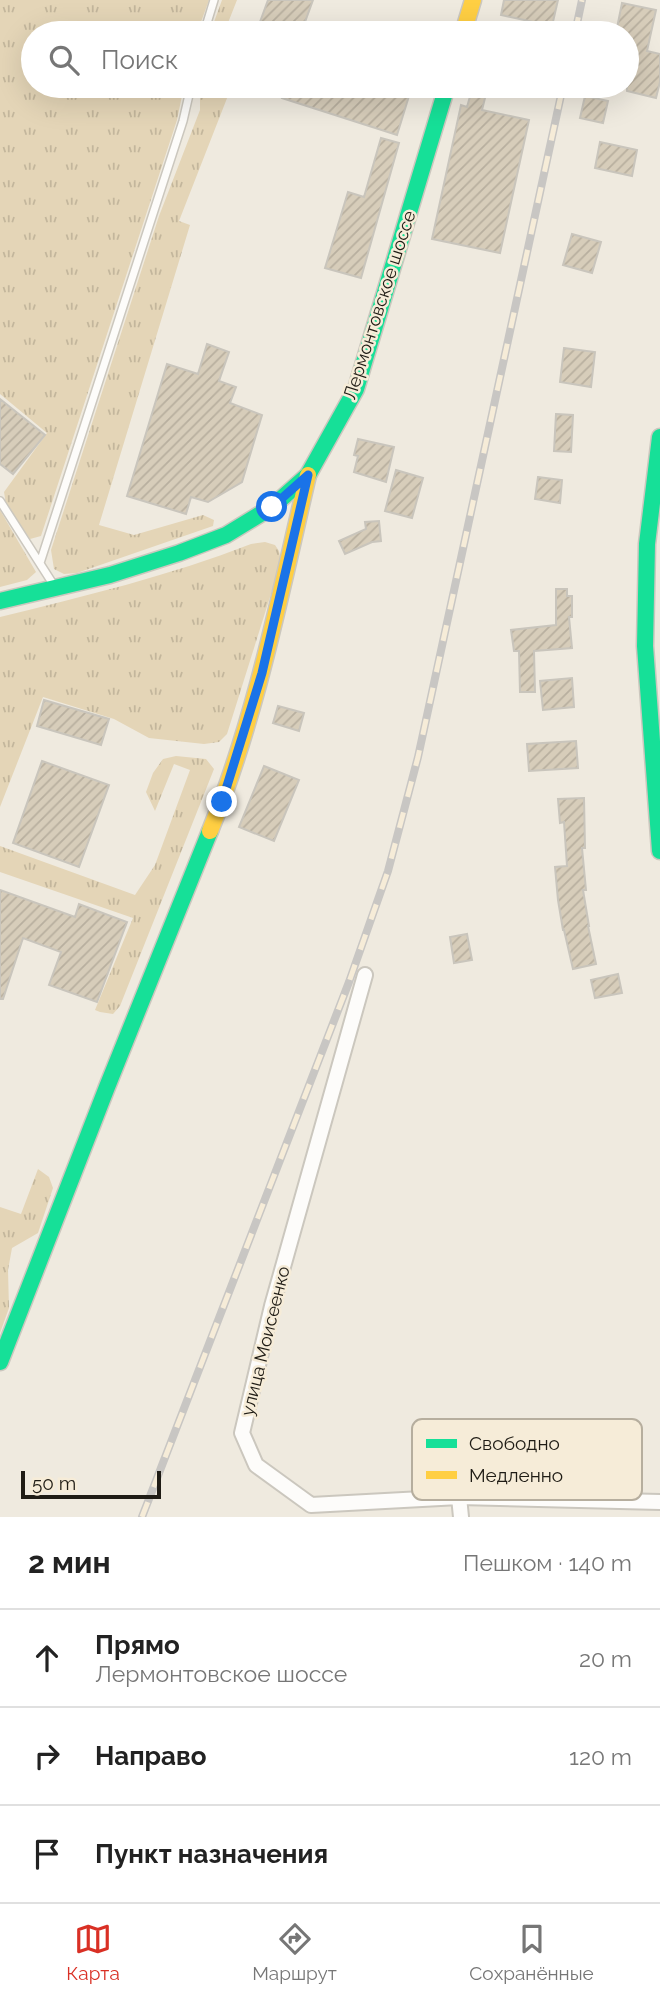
<!DOCTYPE html>
<html lang="ru">
<head>
<meta charset="utf-8">
<style>
	:root { --surface:#fff; --page:#f6f6f6; --text:#222; --muted:#767676; --line:#e0e0e0; --accent:#d93025 }
	body { margin:0; font-family:Raleway,sans-serif; background:var(--page); color:var(--text) }
	.scale { position:absolute; left:21px; bottom:18px; width:140px; box-sizing:border-box; padding-left:7px; border:4px solid #1f1c15; border-top:0; font-size:19px; line-height:24px; white-space:nowrap; color:#1f1c15; -webkit-text-stroke:5px #f6ecd8; paint-order:stroke }
	.stop { position:absolute; width:21px; height:21px; margin:-16px; border:5px solid #1a73e8; border-radius:50%; background:#fff }
	.stop.end { background:#1a73e8; border-color:#fff; box-shadow:0 2px 7px #0008 }
	.list { margin:0; padding:0; list-style:none }
	h2 { display:flex; justify-content:space-between; align-items:center; height:91px; margin:0; padding:0 28px; font-size:30px }
	h2 small { font-size:23px; font-weight:400; color:var(--muted) }
	.list li { display:grid; grid-template-columns:46px 1fr auto; gap:21px; align-items:center; box-sizing:border-box; height:98px; padding:0 28px; border-top:2px solid var(--line) }
	.list b { display:block; font-size:26px; white-space:nowrap }
	.list p { margin:0; font-size:23px; white-space:nowrap; color:var(--muted) }
	.list em { font-size:23px; font-style:normal; color:var(--muted) }
	.icon { flex:none; width:38px; height:38px; fill:none; stroke:currentColor; stroke-width:2; stroke-linecap:round; stroke-linejoin:round }
	.map { position:relative; flex:none; width:660px; height:1517px; overflow:hidden }
	.search { position:absolute; background:var(--surface); box-shadow:0 7px 28px #0002; left:21px; right:21px; top:21px; height:77px; display:flex; align-items:center; gap:18px; box-sizing:border-box; padding:0 24px; border-radius:38px; color:var(--muted); font-size:26px }
	.sheet { height:385px; background:var(--surface) }
	nav { display:flex; justify-content:space-around; align-items:center; box-sizing:border-box; height:98px; border-top:2px solid var(--line); background:var(--surface); font-size:19px; color:var(--muted) }
	nav a { display:grid; justify-items:center; gap:4px }
	nav .on { color:var(--accent) }
	.map>svg:first-child { display:block }
	.grass { fill:url(#grass-tufts) }
	.building { fill:url(#building-hatch); stroke:#c9c5bc; stroke-width:2 }
	.lines { fill:none; stroke-linecap:round; stroke-linejoin:round }
	.lane-casing { stroke:#cbc7be; stroke-width:10 }
	.street-casing { stroke:#cbc7be; stroke-width:18 }
	.fast-casing { stroke:#cbc7be; stroke-width:19 }
	.slow-casing { stroke:#cbc7be; stroke-width:19 }
	.lane { stroke:#fdfcfa; stroke-width:7 }
	.street { stroke:#fdfcfa; stroke-width:14 }
	.fast { stroke:#16e098; stroke-width:16 }
	.slow { stroke:#ffcf43; stroke-width:16 }
	.rail-casing { stroke:#c8c6c3; stroke-width:8 }
	.rail { stroke:#f6ecd8; stroke-width:5; stroke-dasharray:16; stroke-linecap:butt }
	.route { stroke:#1a73e8; stroke-width:9 }
	.labels { text-anchor:middle; dominant-baseline:central; stroke-width:5; stroke-linejoin:round; paint-order:stroke }
	.street-label { font-size:18px; fill:#1f1c15; stroke:#f6ecd8 }
	.key { fill:#f6ecd8; stroke:#b6ae9e; stroke-width:2 }
	.key-label { font-size:19px; fill:#1f1c15 }
</style>
</head>
<body>
<div class="map">
<svg width="660" height="1517" viewBox="0 0 660 1517">
	<defs>
		<pattern id="grass-tufts" width="24" height="20" patternUnits="userSpaceOnUse" patternTransform="scale(1.75)"><rect width="24" height="20" fill="#e4d5b7"/><path d="M3 7l-1-3M5 7V3M7 7l1-3M15 17l-1-3M17 17v-4M19 17l1-3" fill="none" stroke="#c3b69c"/></pattern>
		<pattern id="building-hatch" width="6" height="6" patternUnits="userSpaceOnUse" patternTransform="scale(1.75)"><rect width="6" height="6" fill="#d7cdba"/><path d="M-1 1l2-2M0 6l6-6M5 7l2-2" fill="none" stroke="#b8af9f"/></pattern>
	</defs>
	<rect width="100%" height="100%" fill="#efeadf"/>
	<!-- grass -->
	<path class="grass" d="M0,0H209L197,33H33V86H184L177,120L41,536L30,539L6,504L4,492L47,433L0,394Z
		M222,0H237L224,33H210Z
		M200,86H226L231,88L179,221L190,225L99,525L134,535L203,515L214,520L213,526L77,573L64,574L54,569L51,550L159,216L200,110Z
		M0,510L36,572L27,580L0,587Z
		M265,542L275,545L279,551L281,562L227,734L219,742L204,744L149,738L114,719L43,697L0,807V617C85,596 169,576 251,544Z
		M176,756L206,759L214,769L120,1006L113,1014L100,1012L95,1010L133,918L0,872V846L135,895L155,865L190,770L174,764L155,811L146,792L153,773L163,759Z
		M38,1169L49,1177L53,1188L38,1233L12,1248L8,1270L9,1308L0,1333V1207L21,1214Z"/>
	<!-- building -->
	<path class="building" d="M268,0H313L301,33H256Z
		M504,0H558L552,26L501,15Z
		M622,3L656,10L647,51L660,54V82L656,98L627,91V33H616Z
		M286,86H394L393,91L409,96L397,135L282,98Z
		M473,86H488L482,110L529,120L500,253L432,239L461,105L467,107Z
		M585,96L608,101L603,123L580,118Z
		M381,138L399,143L361,278L325,268L348,192L364,197Z
		M600,142L637,150L632,176L595,168Z
		M572,234L601,242L592,273L563,265Z
		M207,344L229,352L219,381L236,387L230,403L262,415L242,482L208,502L191,497L186,514L127,496L167,364L198,374Z
		M564,348L595,352L591,387L560,382Z
		M0,399L45,435L13,474L0,464Z
		M556,414L573,415L571,452L554,451Z
		M358,439L394,447L386,482L354,472L358,456L354,455Z
		M396,470L423,478L412,518L385,511Z
		M538,477L562,480L560,503L535,499Z
		M379,521L381,541L372,542L345,554L339,541L366,529L365,522Z
		M556,589H567V596H572V617H569L572,648L534,651L535,692H520L519,651H514L511,630L556,625Z
		M572,678L574,707L543,710L540,681Z
		M44,700L109,719L101,745L37,726Z
		M278,706L304,713L299,731L273,723Z
		M576,741L578,768L529,771L527,744Z
		M42,761L109,785L79,867L13,843Z
		M264,766L299,780L274,841L239,827Z
		M584,798L585,848H582L586,890H583L589,926H588L596,964L573,969L564,930H563L558,900L555,867L567,866L564,822L560,823L558,799Z
		M0,890L75,917L79,904L127,922L97,1002L49,985L61,952L23,938L3,999H0Z
		M467,934L472,960L454,963L450,937Z
		M618,974L622,993L595,998L591,980Z"/>
	<g class="lines">
		<defs>
			<path id="lane" d="M204,33L214,0
				M0,501L53,584
				M40,563L183,121L191,86"/>
			<path id="street" d="M365,975L272,1306L242,1433L256,1465L311,1505L459,1497L660,1502
				M459,1497L461,1517"/>
			<path id="fast" d="M660,437L647,544L645,646L660,851
				M0,601L110,575L179,553L226,535L272,507L308,475L356,389L447,86
				M0,1362L107,1087L210,831"/>
			<path id="slow" d="M463,33L473,0
				M210,831C256,717 280,595 308,475"/>
		</defs>
		<!-- lane casing -->
		<use href="#lane" class="lane-casing"/>
		<!-- street casing -->
		<use href="#street" class="street-casing"/>
		<!-- fast casing -->
		<use href="#fast" class="fast-casing"/>
		<!-- slow casing -->
		<use href="#slow" class="slow-casing"/>
		<!-- lane -->
		<use href="#lane" class="lane"/>
		<!-- street -->
		<use href="#street" class="street"/>
		<!-- fast -->
		<use href="#fast" class="fast"/>
		<!-- slow -->
		<use href="#slow" class="slow"/>
		<defs>
			<path id="rail" d="M575,33L582,0
				M142,1517L349,982L388,871L418,757L563,86"/>
		</defs>
		<!-- rail casing -->
		<use href="#rail" class="rail-casing"/>
		<!-- rail -->
		<use href="#rail" class="rail"/>
	</g>
	<g class="lines">
		<!-- route -->
		<path class="route" d="M222,802L262,673L308,475L272,507"/>
	</g>
	<g class="labels">
		<!-- street labels -->
		<g class="street-label">
			<text transform="translate(379 305) rotate(-72)">Лермонтовское шоссе</text>
			<text transform="translate(265 1341) rotate(-76)">улица Моисеенко</text>
		</g>
	</g>
	<!-- legend -->
	<rect x="412" y="1419" width="230" height="81" rx="10" class="key"/>
	<rect x="426" y="1439" width="31" height="9" fill="#16e098"/>
	<rect x="426" y="1471" width="31" height="8" fill="#ffcf43"/>
	<g class="key-label">
		<text x="469" y="1450">Свободно</text>
		<text x="469" y="1482">Медленно</text>
	</g>
</svg>
<div class="scale">50 m</div>
<div class="stop" style="left:272px;top:507px"></div>
<div class="stop end" style="left:222px;top:802px"></div>
<div class="search"><svg class="icon" aria-label="search" viewBox="0 0 24 24"><circle cx="10" cy="10" r="6"/><path d="M15 15l6 6"/></svg>Поиск</div>
</div>
<section class="sheet">
<h2>2 мин<small>Пешком · 140 m</small></h2>
<ul class="list">
<li><svg class="icon" aria-label="ahead" viewBox="0 0 24 24"><path d="M12 20V5M6 11l6-6 6 6"/></svg><div><b>Прямо</b><p>Лермонтовское шоссе</p></div><em>20 m</em></li>
<li><svg class="icon" aria-label="right" viewBox="0 0 24 24"><path d="M7 20v-9h11M14 6l5 5-5 5"/></svg><div><b>Направо</b></div><em>120 m</em></li>
<li><svg class="icon" aria-label="arrive" viewBox="0 0 24 24"><path d="M6 21V4h12l-3 4 3 4H6"/></svg><div><b>Пункт назначения</b></div></li>
</ul>
</section>
<nav>
<a class="on"><svg class="icon" aria-label="map" viewBox="0 0 24 24"><path d="M3 6l6-2 6 2 6-2v14l-6 2-6-2-6 2zM9 4v14M15 6v14"/></svg>Карта</a>
<a><svg class="icon" aria-label="directions" viewBox="0 0 24 24"><path d="M12 3l9 9-9 9-9-9zM9 14v-3h6M13 9l2 2-2 2"/></svg>Маршрут</a>
<a><svg class="icon" aria-label="saved" viewBox="0 0 24 24"><path d="M7 4h10v16l-5-4-5 4z"/></svg>Сохранённые</a>
</nav>
</body>
</html>
